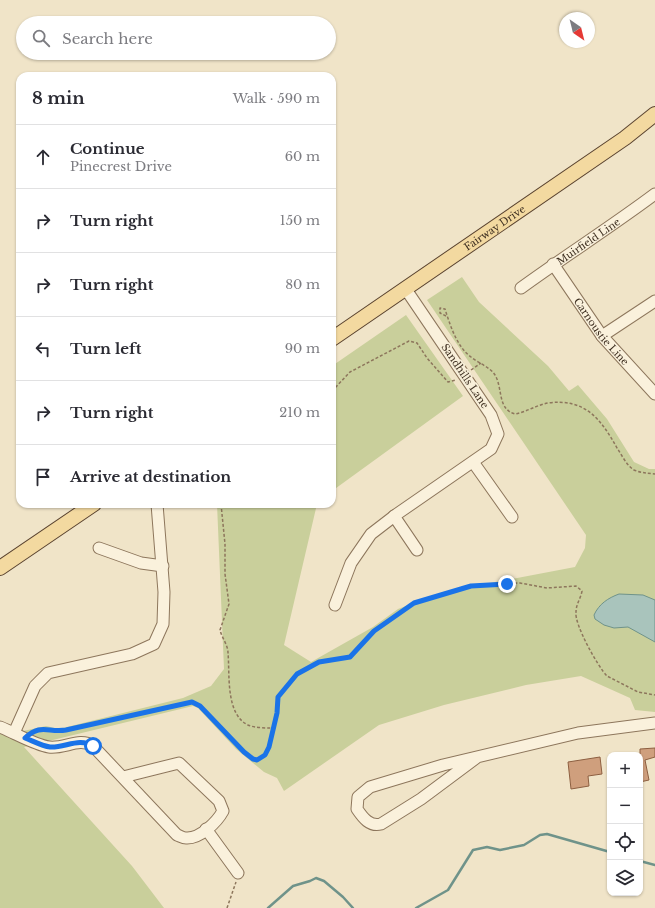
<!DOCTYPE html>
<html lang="en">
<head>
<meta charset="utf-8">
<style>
	:root { --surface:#fff; --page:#f7f7f7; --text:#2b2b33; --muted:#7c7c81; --line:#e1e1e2 }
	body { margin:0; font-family:"Libre Baskerville",serif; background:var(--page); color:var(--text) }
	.controls { position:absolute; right:12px; bottom:12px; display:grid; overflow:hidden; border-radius:8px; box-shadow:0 1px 3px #0004 }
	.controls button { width:36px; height:36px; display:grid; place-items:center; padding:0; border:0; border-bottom:1px solid var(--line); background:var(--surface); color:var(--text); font:20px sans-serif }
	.compass { position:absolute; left:559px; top:12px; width:36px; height:36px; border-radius:50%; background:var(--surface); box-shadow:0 1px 3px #0004; rotate:145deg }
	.stop { position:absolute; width:12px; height:12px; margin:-9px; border:3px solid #1a73e8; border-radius:50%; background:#fff }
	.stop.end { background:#1a73e8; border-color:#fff; box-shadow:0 1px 4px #0008 }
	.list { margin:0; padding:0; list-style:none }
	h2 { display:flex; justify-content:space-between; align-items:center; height:52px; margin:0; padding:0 16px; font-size:17px }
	h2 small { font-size:13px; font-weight:400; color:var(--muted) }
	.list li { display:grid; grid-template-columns:26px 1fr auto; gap:12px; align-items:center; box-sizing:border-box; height:64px; padding:0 16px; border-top:1px solid var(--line) }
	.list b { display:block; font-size:15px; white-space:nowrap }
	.list p { margin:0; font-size:13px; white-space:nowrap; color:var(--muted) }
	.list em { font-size:13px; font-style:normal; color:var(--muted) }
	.icon { flex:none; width:22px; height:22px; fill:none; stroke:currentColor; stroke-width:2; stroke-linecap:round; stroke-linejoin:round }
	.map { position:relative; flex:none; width:655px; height:908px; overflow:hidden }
	.search { position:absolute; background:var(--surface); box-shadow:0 1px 3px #0004; left:16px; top:16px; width:320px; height:44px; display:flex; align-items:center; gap:10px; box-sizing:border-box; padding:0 14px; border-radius:22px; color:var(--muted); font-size:15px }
	.panel { position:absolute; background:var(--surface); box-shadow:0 1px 3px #0004; left:16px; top:72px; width:320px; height:436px; border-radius:12px }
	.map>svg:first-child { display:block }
	.green { fill:#c9cf9b }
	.water { fill:#a9c4bc; stroke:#6f938a }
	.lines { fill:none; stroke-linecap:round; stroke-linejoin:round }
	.stream { stroke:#6f938a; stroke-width:2.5 }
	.building { fill:#cf9f7d; stroke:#8d5f41 }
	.minor-casing { stroke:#8d765c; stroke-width:13 }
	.major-casing { stroke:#5b4430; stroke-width:16 }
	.path { stroke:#8d765c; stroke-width:1.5; stroke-dasharray:3 2; stroke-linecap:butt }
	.minor { stroke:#faf1dc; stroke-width:11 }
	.major { stroke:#f3d9a0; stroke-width:14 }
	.route { stroke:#1a73e8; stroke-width:5 }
	.labels { text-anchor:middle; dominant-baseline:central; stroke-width:3.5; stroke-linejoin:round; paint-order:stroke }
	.street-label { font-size:10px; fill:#3d2e20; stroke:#f7eed8 }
</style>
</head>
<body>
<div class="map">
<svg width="655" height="908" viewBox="0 0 655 908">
	<rect width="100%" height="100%" fill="#f0e4c8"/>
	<!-- green -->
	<path class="green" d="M462,277L479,302L548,366L569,391L578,385L607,419L634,462L649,469H655V712L635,710L630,698L581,676L526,685L444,705L379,725L284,791L277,778L264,772L236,749L198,708L193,706L24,747L132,866L164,908H0V733L5,735L46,726L59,729L183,698L211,686L224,669L217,504H317L284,645L311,662L373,627L398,609L443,592L575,567L585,548L586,535L427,300Z
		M406,315L463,396L332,491V366Z"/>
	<!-- water -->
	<path class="water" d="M619,594L643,595L655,600V642L628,627L614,628L604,625L595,619L594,615C599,604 608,598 619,594Z"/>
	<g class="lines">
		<!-- stream -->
		<path class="stream" d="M640,861L655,865
			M268,908L293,886L310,881L316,878L324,881L343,897L353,908
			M416,908L448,890L473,850L487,847L500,850L524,845L540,835L547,834L610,852"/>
	</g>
	<!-- building -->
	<path class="building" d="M655,748V757L645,760L649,780L640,782V749Z
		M600,757L602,774L588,776L589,786L571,789L568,762Z"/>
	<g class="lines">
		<defs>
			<g id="minor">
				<path id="s1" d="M553,264L602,336L655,394"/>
				<path id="s2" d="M521,288C565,256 611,227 655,194"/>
				<path d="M602,336L655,301"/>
				<path d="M473,462L512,517"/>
				<path d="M394,516L417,550"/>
				<path d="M99,548L141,563L163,566"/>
				<path d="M335,605L351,563L371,534L397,514L491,449L498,434L491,415L405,288"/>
				<path d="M0,727C13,732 35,745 49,747C65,749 79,737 93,746L177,835C180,836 183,838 186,838C200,839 217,822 223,811L219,801L179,763L123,777"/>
				<path d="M14,733L35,686L48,673L132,654L154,644L163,624L164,592L157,504"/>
				<path d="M476,758L421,799L381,824C370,827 363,818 357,809L358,797L370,787L443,765L578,733L655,723"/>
				<path d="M206,829L238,873"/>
			</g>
			<g id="major">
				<path id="s3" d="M332,339L625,138L655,114"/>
				<path d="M0,568L94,504"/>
			</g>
		</defs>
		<!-- minor casing -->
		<use href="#minor" class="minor-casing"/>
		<!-- major casing -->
		<use href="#major" class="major-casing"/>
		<!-- path -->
		<path class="path" d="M446,316L440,313V308L445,309C450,325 457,347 471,357C478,363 490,367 495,375C503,388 497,409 515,414C526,412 537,405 548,403C585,398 601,419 617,448C622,455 626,465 634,470C641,473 647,473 655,474
			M471,370L481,363
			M332,391L350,372L409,341L417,343L427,358L448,382L456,380
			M221,504L225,544V574L229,604L220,630C222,638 228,645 228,653C230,673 225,714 248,725C255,728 265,728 273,728
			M31,732L41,729L66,730L192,702L201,706L244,752L253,759H257L265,755L269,747L277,713L278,697L297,674L319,662L350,657L374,631L408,606L476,585L520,583L547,588L576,586L582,591C581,598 576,604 576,612C574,624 598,667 607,676L638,692L655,695
			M227,908L236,882"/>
		<!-- minor -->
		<use href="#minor" class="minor"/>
		<!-- major -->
		<use href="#major" class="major"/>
	</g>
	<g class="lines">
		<!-- route -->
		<path class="route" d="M93,746C79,737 65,748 50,747C42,746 33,741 25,738C41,723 48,733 66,730L192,702L200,706L244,752L253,759L257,760L265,755L269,747L277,713L278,697L297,674L319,662L350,657L374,631L414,603L471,586L507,584"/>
	</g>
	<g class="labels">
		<!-- street labels -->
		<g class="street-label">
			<text stroke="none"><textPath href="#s3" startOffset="197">Fairway Drive</textPath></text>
			<text stroke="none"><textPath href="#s2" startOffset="82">Muirfield Line</textPath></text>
			<text stroke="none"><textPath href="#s1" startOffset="83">Carnoustie Line</textPath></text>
			<text transform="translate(465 376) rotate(56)">Sandhills Lane</text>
		</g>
	</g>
</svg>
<div class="controls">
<button>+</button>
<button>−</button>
<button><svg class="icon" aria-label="locate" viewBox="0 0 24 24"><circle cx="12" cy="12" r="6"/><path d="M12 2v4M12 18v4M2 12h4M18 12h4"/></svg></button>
<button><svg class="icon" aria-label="layers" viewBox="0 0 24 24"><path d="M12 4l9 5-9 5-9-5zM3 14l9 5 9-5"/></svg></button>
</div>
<svg class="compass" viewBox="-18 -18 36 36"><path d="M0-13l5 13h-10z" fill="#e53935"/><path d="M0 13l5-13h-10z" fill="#7c7c81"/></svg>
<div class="stop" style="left:93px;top:746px"></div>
<div class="stop end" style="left:507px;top:584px"></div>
<div class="search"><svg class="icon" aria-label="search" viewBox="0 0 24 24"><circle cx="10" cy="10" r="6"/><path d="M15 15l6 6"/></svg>Search here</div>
<section class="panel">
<h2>8 min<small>Walk · 590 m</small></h2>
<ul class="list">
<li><svg class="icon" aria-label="ahead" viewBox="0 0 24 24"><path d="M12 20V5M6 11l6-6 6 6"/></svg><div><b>Continue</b><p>Pinecrest Drive</p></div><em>60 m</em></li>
<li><svg class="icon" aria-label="right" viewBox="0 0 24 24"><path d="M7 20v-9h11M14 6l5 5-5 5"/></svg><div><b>Turn right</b></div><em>150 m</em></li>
<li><svg class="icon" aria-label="right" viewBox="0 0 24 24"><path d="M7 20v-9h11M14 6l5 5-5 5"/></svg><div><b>Turn right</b></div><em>80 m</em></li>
<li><svg class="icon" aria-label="left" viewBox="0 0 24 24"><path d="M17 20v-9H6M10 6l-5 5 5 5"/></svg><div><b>Turn left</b></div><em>90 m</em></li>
<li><svg class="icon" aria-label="right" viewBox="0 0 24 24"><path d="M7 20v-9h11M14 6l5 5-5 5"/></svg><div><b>Turn right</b></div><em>210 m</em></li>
<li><svg class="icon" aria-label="arrive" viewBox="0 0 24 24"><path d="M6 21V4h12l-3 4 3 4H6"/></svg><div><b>Arrive at destination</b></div></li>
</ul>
</section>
</div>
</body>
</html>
